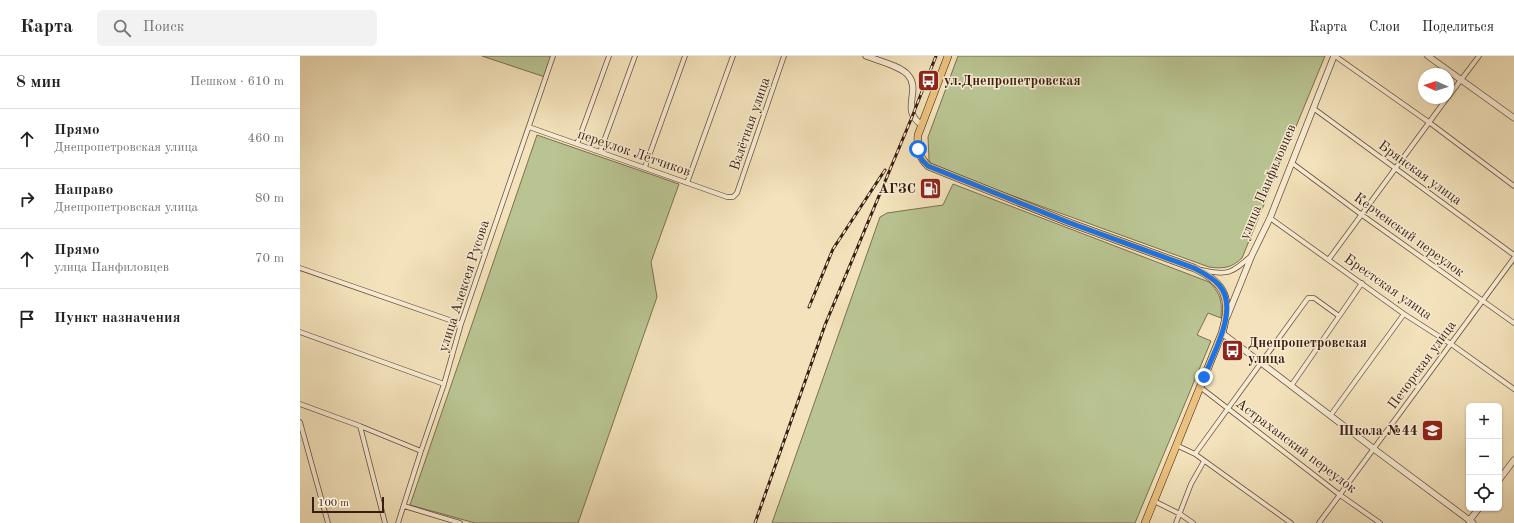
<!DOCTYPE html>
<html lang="ru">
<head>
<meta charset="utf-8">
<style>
	:root { --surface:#fff; --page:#f2f2f2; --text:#222; --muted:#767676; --line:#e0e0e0 }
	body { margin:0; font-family:"Old Standard TT",serif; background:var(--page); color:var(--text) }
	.controls { position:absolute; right:12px; bottom:12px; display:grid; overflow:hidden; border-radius:6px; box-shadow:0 1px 3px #0004 }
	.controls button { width:36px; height:36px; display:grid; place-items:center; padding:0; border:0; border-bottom:1px solid var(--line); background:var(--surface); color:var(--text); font:20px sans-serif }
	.compass { position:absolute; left:1118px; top:12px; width:36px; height:36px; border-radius:50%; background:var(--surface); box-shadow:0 1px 3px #0004; rotate:273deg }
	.scale { position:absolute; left:12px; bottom:10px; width:72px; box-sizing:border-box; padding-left:4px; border:2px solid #3b1d0f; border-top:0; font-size:11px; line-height:14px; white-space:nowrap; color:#3b1d0f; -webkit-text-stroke:3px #f7ecd3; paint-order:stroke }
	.stop { position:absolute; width:12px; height:12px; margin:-9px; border:3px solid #1a73e8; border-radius:50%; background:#fff }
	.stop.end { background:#1a73e8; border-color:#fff; box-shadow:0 1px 4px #0008 }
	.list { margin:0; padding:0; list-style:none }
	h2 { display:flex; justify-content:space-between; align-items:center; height:52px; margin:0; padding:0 16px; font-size:17px }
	h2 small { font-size:13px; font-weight:400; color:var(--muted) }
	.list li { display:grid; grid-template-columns:26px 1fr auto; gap:12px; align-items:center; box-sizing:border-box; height:60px; padding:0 16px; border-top:1px solid var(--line) }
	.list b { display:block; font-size:15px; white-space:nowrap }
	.list p { margin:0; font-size:13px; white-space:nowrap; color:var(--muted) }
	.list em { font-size:13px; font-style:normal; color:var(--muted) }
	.icon { flex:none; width:22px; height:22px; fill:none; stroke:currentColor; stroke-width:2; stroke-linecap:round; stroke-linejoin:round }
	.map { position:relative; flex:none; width:1214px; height:467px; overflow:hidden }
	header { display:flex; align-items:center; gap:24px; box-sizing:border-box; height:56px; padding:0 20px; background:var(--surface); border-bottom:1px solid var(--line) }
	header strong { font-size:19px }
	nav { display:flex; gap:22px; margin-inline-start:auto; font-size:14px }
	.search { width:280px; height:36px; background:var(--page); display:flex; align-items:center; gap:10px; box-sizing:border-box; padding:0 14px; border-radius:6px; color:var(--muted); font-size:15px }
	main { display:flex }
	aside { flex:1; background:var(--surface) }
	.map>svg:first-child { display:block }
	.green { fill:#b9c492; stroke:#7a7050 }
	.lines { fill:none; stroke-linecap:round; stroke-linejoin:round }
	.minor-casing { stroke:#694e3a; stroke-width:5.5 }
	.tertiary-casing { stroke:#694e3a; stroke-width:7 }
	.primary-casing { stroke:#3b1d0f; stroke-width:8 }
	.minor { stroke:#f7ecd3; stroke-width:4 }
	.tertiary { stroke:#f7ecd3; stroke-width:5.5 }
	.primary { stroke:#eac17e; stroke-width:7 }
	.rail-casing { stroke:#3b1d0f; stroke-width:3 }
	.rail { stroke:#f7ecd3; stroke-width:1.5; stroke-dasharray:4.5; stroke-linecap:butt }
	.route { stroke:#1a73e8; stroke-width:5 }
	.labels { text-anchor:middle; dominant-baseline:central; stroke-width:3; stroke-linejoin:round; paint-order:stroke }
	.poi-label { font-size:14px; font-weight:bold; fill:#3b1d0f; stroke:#f7ecd3; text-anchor:start }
	.street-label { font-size:14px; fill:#3b1d0f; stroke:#f7ecd3 }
</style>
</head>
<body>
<header>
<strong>Карта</strong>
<div class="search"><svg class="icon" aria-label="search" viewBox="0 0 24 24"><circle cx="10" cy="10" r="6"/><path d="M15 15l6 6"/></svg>Поиск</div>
<nav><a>Карта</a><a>Слои</a><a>Поделиться</a></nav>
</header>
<main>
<aside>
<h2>8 мин<small>Пешком · 610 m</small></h2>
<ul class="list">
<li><svg class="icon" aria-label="ahead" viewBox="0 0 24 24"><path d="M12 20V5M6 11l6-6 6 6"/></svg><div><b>Прямо</b><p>Днепропетровская улица</p></div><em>460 m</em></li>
<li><svg class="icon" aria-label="right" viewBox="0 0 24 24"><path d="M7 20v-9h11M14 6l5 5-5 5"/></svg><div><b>Направо</b><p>Днепропетровская улица</p></div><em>80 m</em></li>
<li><svg class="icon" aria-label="ahead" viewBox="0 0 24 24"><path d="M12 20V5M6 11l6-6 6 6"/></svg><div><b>Прямо</b><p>улица Панфиловцев</p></div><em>70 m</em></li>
<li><svg class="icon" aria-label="arrive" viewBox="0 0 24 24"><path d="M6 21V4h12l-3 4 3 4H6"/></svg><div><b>Пункт назначения</b></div></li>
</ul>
</aside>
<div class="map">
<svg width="1214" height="467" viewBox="0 0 1214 467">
	<rect width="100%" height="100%" fill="#f3e2bb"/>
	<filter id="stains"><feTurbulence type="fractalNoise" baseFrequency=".005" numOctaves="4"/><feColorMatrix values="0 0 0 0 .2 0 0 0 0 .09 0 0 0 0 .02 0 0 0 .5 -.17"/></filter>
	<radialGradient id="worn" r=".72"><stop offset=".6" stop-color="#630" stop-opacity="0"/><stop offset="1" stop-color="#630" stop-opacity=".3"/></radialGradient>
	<!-- green -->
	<path class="green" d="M182,0H251L245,21Z
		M658,0H1025L942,202C931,212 924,213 909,211L633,111L629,104L628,81Z
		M237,79L379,128L351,206L357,241L278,467H175L110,449Z
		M653,128L909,226C921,238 922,245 921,262L908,257L897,279L911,285L835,467H472L580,161L587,157L643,149Z"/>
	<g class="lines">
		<defs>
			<path id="minor" d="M1035,0L1130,67L1214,130
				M1148,41L1179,0
				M1013,52L1214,199
				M229,71L427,141H433L437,137L484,0
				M277,88L309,0
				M300,96L335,0
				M992,107L1062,159L1214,267
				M345,111L385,0
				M387,127L433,0
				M970,162L1104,258L1151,288L1214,333
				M1029,203L1147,42
				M0,212L161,268
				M902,214C928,220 932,217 951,200
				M0,276L144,328
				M991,330L1062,227
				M900,331L1040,439L1080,467
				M0,348L60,370L121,395
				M1030,360L1104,258
				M0,366L28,467
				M60,370L85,467
				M876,389L895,398L991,467
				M895,398L1008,242H1014L1039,260
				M854,445L880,458L893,467
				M104,450L160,467
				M98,467L121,395L144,328L161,268L253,0
				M876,467L891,428L904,405
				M1019,467L1214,202"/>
			<path id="tertiary" d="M566,0C576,4 601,10 608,19C622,35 599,54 622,69
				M1128,0L1214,62
				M927,261L952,199L970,162L1034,0
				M922,277L1078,396L1173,467
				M1199,424L1214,404
				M1169,465L1179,452"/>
			<path id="primary" d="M648,0L618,79C617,92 619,101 628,110L770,167L894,212C926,227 932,244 922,277L845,467"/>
		</defs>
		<!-- minor casing -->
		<use href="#minor" class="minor-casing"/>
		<!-- tertiary casing -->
		<use href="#tertiary" class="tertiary-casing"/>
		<!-- primary casing -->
		<use href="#primary" class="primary-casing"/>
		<!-- minor -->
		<use href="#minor" class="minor"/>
		<!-- tertiary -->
		<use href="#tertiary" class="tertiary"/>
		<!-- primary -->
		<use href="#primary" class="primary"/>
		<defs>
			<path id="rail" d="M509,251L533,193L585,114
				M455,467L525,269L612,61L636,0"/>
		</defs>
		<!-- rail casing -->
		<use href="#rail" class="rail-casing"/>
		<!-- rail -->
		<use href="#rail" class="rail"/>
	</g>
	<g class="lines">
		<!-- route -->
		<path class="route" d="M618,93L622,104L628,110L770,167L894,212C903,217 912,221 919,229C940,252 913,298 904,321"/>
	</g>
	<!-- icons -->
	<defs>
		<symbol id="bus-square" viewBox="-11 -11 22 22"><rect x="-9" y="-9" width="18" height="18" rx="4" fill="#8f2418" stroke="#f7ecd3"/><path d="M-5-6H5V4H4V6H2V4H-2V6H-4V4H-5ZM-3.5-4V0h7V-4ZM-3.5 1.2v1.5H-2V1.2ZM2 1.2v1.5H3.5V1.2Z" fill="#fff"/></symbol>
		<symbol id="fuel-square" viewBox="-11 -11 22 22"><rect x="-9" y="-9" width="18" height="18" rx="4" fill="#8f2418" stroke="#f7ecd3"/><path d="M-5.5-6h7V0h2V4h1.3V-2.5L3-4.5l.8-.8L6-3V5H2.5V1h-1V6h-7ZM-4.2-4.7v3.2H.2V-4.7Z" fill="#fff"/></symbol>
		<symbol id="school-square" viewBox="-11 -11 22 22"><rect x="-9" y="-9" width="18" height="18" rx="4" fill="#8f2418" stroke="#f7ecd3"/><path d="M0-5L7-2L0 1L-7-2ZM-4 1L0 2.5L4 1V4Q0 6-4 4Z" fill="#fff"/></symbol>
	</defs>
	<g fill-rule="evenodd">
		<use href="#bus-square" x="616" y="12" width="25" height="25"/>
		<use href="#fuel-square" x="618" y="120" width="25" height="25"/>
		<use href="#bus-square" x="920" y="282" width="25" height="25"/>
		<use href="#school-square" x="1120" y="362" width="25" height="25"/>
	</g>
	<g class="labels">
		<!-- poi labels -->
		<g class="poi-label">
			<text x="644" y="25">ул.Днепропетровская</text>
			<text x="616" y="133" text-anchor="end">АГЗС</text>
			<text x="948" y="287">Днепропетровская<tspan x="948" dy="16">улица</tspan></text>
			<text x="1118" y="375" text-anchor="end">Школа №44</text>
		</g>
		<!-- street labels -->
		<g class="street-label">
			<text transform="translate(450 68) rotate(-71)">Взлётная улица</text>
			<text transform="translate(334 97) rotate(19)">переулок Лётчиков</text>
			<text transform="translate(1120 117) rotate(36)">Брянская улица</text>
			<text transform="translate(968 126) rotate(-67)">улица Панфиловцев</text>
			<text transform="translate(1109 179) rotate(36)">Керченский переулок</text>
			<text transform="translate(164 230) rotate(-72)">улица Алексея Русова</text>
			<text transform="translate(1088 231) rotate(35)">Брестская улица</text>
			<text transform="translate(1122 309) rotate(-54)">Печорская улица</text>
			<text transform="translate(996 390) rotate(37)">Астраханский переулок</text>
		</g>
	</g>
	<rect width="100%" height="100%" filter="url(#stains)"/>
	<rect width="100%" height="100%" fill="url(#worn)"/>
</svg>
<div class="controls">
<button>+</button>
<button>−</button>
<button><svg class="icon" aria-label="locate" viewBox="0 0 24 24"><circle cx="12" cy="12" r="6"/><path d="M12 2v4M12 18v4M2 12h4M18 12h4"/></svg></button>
</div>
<svg class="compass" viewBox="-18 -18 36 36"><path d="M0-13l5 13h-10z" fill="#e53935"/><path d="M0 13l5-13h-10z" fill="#767676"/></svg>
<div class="scale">100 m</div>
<div class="stop" style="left:618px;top:93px"></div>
<div class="stop end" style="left:904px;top:321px"></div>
</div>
</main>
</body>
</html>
